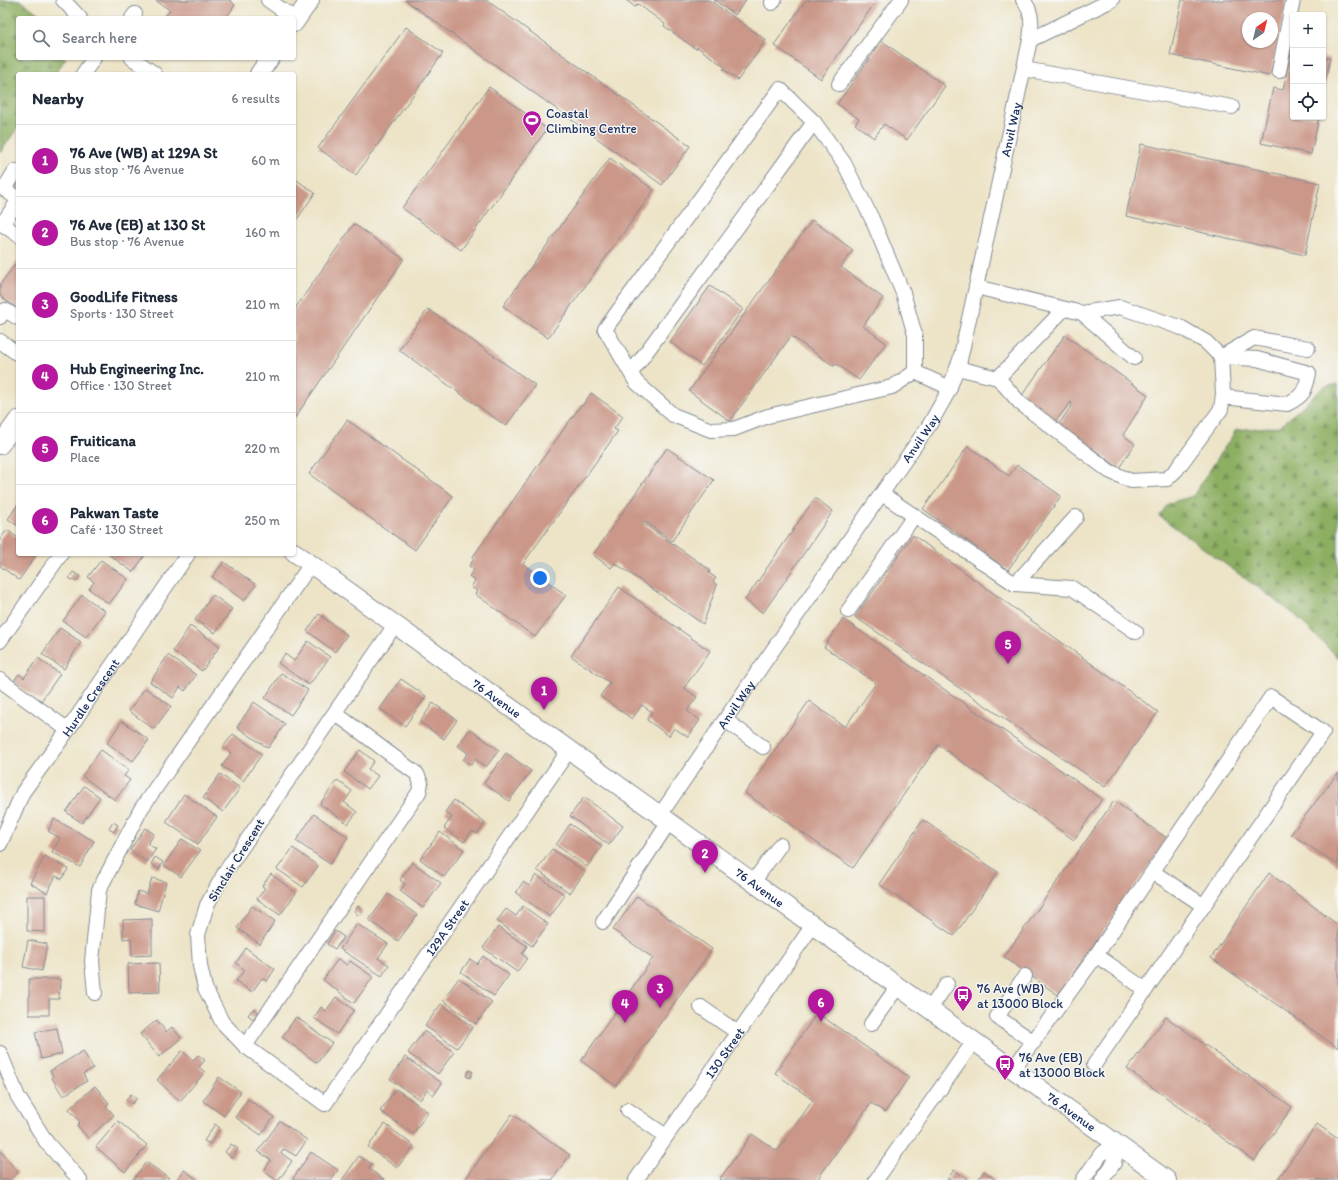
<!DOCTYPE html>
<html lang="en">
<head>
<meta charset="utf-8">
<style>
	:root { --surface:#fff; --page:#f2f2f3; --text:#1f2937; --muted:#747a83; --line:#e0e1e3; --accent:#b5179e }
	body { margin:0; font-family:Itim,sans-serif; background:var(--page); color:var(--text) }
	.controls { position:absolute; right:12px; top:12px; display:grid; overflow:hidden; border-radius:4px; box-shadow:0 1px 3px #0004 }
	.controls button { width:36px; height:36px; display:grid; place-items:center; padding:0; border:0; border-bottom:1px solid var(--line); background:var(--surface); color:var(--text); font:20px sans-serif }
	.compass { position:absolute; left:1242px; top:12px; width:36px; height:36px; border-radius:50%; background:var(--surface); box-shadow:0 1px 3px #0004; rotate:35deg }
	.you { position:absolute; left:540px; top:578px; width:14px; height:14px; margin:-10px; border:3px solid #fff; border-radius:50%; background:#1a73e8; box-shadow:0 0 0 6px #1a73e833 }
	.badge { display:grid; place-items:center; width:26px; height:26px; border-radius:50%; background:var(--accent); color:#fff; font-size:13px; font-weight:700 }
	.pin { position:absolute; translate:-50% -33px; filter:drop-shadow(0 1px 2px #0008) }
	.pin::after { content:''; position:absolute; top:21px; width:14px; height:12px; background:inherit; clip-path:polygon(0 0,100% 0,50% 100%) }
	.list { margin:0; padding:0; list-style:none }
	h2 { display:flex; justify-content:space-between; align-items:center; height:52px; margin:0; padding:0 16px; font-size:17px }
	h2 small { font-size:13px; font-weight:400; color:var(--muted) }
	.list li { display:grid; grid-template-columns:26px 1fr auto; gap:12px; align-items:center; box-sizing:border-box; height:72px; padding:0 16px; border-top:1px solid var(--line) }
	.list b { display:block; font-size:15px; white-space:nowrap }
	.list p { margin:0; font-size:13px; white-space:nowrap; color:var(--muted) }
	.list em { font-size:13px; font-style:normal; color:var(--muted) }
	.icon { flex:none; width:22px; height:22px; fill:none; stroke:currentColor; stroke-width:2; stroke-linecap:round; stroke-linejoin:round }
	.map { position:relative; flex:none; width:1338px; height:1180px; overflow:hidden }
	.search { position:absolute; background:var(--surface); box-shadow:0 1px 3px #0004; left:16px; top:16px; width:280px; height:44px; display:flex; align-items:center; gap:10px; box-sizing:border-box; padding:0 14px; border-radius:4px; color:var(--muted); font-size:15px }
	.panel { position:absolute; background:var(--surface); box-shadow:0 1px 3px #0004; left:16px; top:72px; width:280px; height:484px; border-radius:4px }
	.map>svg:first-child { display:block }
	.forest { fill:url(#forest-firs); stroke:#546f60 }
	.building { fill:#ca9788; fill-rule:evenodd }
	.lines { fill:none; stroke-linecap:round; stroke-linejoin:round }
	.minor-casing { stroke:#848a92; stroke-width:16 }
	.major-casing { stroke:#848a92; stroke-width:20 }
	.minor { stroke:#fff; stroke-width:14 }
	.major { stroke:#fff; stroke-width:18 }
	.labels { text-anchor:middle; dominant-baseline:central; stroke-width:3; stroke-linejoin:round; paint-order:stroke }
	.poi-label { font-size:13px; fill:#1b2f5e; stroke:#f6f6f2; text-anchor:start }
	.street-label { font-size:13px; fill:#1b2f5e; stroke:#f6f6f2 }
</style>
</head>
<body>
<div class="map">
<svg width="1338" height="1180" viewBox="0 0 1338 1180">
	<defs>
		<pattern id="forest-firs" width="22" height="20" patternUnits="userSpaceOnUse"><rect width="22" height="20" fill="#8daf62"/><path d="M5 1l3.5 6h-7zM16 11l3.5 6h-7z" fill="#728f54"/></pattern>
	</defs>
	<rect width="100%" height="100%" fill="#f6f6f2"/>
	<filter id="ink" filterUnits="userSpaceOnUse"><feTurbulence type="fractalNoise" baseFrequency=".025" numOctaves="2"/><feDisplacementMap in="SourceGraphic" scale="8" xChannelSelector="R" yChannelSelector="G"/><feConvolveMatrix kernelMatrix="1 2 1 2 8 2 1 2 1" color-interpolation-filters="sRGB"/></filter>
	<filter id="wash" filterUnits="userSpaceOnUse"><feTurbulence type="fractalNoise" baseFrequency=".012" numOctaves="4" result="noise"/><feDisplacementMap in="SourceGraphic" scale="16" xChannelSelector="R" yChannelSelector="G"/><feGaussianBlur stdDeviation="0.9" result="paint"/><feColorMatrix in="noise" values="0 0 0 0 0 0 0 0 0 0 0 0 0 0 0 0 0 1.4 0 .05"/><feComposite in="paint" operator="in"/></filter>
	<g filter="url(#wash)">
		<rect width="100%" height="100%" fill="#ede4c7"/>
		<!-- forest -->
		<path class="forest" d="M0,0H20L45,18H18V58H66L55,74H18V127L0,153Z
			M1338,384V658L1294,614L1159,516L1169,503L1193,496L1236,430L1280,426L1324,387Z"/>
		<g id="blocks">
			<!-- building -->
			<path class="building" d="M155,0H230L235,5L226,18H164L170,10Z
				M405,0H486L690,146L662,185Z
				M626,0H709L766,40L738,80L723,69L725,67L697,47L696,49L664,26L665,24L638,4L635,7Z
				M714,0H746L735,15Z
				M806,0H877L821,79L774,45Z
				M1182,0H1287L1270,76L1170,55ZM1248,18H1272V42H1248Z
				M406,27L443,53L356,175L318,148Z
				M882,41L945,86L907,140L884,124L874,138L855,124L859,119L837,104Z
				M1292,48L1293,117H1319L1311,154L1261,143L1273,88L1283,90Z
				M1323,57L1330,58L1324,89H1323Z
				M489,87L547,129L461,250L402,208Z
				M1141,144L1320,183L1305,255L1126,216Z
				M610,158L654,190L548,338L503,306Z
				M18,175V191L11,186Z
				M294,178L315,193L294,224Z
				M812,220L853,250L841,267L883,298L863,326L886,343L859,380L836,364L834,366L791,336L730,421L689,391Z
				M354,224L404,259L294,419V310Z
				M18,260V309L0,296V285Z
				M710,286L743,309L702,366L670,342Z
				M428,309L535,385L506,426L399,350Z
				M1065,335L1148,395L1123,435L1135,444L1119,468L1059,424L1072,405L1071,402L1055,422L1020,398Z
				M591,393L623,416L614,429L618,431L523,564L566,595L535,637L475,594L477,591L471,587L475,581L469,576L474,570L469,566L474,559L472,558L581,405L582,406Z
				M347,420L453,496L415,550L309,474Z
				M968,446L1009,476L1017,465L1061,496L1008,570L923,509Z
				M667,448L714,480L672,541L644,521L643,523L710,570L709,573L716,578L713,582L717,585L703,624L615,563L611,568L593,555Z
				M815,498L833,511L763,613L745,600Z
				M18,504V526L8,519Z
				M7,530L18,538V554H37L19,580L0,566V539Z
				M913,535L1158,712L1105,787L855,617Z
				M108,554H146L133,572Z
				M101,560L128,579L109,604L89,589L94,582L88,577Z
				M224,562L256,585L244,601L212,577Z
				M73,572L80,576L76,582L69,578Z
				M619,587L710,651L684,688L697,697L687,711L700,720L688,737L674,728L669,736L647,720L652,712L642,705L632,719L600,696L610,683L571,656Z
				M82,595L105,611L86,637L63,621Z
				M213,595L232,609L215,633L195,620Z
				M319,614L347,635L335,652L307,631Z
				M843,619L1102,799L1074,840L938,745L853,868L745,793L809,701L845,727L876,683L824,647Z
				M190,626L220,646L202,671L173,651Z
				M60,628L81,642L64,669L42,654Z
				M308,641L330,657L309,685L278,663L285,654L294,661Z
				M168,655L196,675L185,691L180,687L173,698L150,682Z
				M38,658L60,674L41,701L13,682L19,674L24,678Z
				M281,673L308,690L291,715L265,698Z
				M401,679L426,696L405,726L380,709Z
				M145,688L171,706L154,729L129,711Z
				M254,702L285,724L268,748L237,727Z
				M433,703L457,720L444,739L420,722Z
				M122,721L149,740L133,761L107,743Z
				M470,729L499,750L486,767L475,759L471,765L463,760L468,753L458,746Z
				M233,734L262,754L243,781L222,766L231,753L223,747Z
				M101,750L129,770L124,776L130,780L115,800L82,776Z
				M360,750L374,761L368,769L378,776L368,789L344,772Z
				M506,753L531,771L509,801L484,783Z
				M1338,773V865L1291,834Z
				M220,774L240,788L223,812L203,798Z
				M337,780L352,791L344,802L357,812L348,824L320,804Z
				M84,786L100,797L82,823L66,812Z
				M184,794L217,817L198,844L166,822Z
				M584,797L623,826L609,845L570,816Z
				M454,800L485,823L477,834L472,831L464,842L444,828L452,817L445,812Z
				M1114,801L1168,839L1058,995L1004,957Z
				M314,814L348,837L330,864L296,841Z
				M54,819L94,841L80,867L52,852L60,838L48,831Z
				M923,820L998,872L954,936L879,884Z
				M113,822L118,825L114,832L109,829Z
				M570,824L602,846L587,867L556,845Z
				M145,828L154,834L148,844L156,849L147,862L130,850Z
				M440,832L464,850L444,877L420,859Z
				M182,839L200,851L181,877L164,865Z
				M293,848L318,866L303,887L277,869Z
				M552,849L585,872L570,893L537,870Z
				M45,856L68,869L62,879L56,876L47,893L30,883Z
				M155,857L163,862L159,869L151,864Z
				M412,862L441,883L423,908L400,891L405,884L400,880Z
				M1269,873L1338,925V1048L1211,958Z
				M271,874L296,893L280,915L257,899L265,888L262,886Z
				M536,875L565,895L550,917L516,893L523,882L529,886Z
				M152,878L166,882L158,911L135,904L138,891L147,894Z
				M388,894L417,915L398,941L369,920Z
				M27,896H45V932L27,931Z
				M637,896L712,949L616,1086L581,1061L653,958L613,930Z
				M252,906L275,921L260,944L237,928Z
				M358,906L363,911L359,916L354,911Z
				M523,906L548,924L532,946L497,921L506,909L516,916Z
				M152,919V955L132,956L131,938L123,939V920Z
				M357,924L388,944L378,958L389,965L382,976L340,949Z
				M498,927L527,946L522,954L527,958L517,972L483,948Z
				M335,931L344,937L335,949L327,944Z
				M28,940L47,944L42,971L23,967Z
				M246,948L275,969L267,981L262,978L252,992L236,981L245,970L236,963Z
				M483,956L509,975L494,996L461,972L470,959L477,964Z
				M338,959L347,965L350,961L373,977L354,1003L323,980Z
				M159,963L160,992L129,993L128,964Z
				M459,978L492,1002L476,1024L443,1000Z
				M29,979H60L59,999H49V1015H29Z
				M336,997L354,1010L337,1034L314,1018L321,1007L326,1011Z
				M441,1004L473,1027L457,1048L425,1026Z
				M254,1008L258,1012L253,1019L248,1015Z
				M817,1013L909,1077L885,1112L871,1103L817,1180H719L752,1134L777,1151L813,1100L775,1073Z
				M296,1017L332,1043L317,1063L282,1037Z
				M1166,1017L1292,1107L1254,1161L1127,1069Z
				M157,1020L166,1032L172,1027L181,1038L159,1057L140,1034Z
				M57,1028L62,1054L41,1059L35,1032Z
				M424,1031L454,1052L438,1074L408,1053Z
				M83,1051L93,1068L83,1074L87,1081L63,1096L52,1078L53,1077L50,1071Z
				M182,1051L193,1060L198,1055L205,1060L199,1067L205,1072L180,1101L157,1080Z
				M405,1057L442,1083L434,1095L427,1090L420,1100L390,1079Z
				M469,1070L473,1072L470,1078L466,1076Z
				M219,1077L241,1092L224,1116L203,1101Z
				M95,1086L109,1103L106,1106L114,1115L88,1138L77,1125L80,1122L69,1109Z
				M396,1089L428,1112L413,1134L380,1111Z
				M131,1094L137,1098L132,1104L126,1100Z
				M248,1099L274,1117L261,1135L235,1117Z
				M512,1114L570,1155L552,1180H465Z
				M118,1121L147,1145L125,1172L96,1147Z
				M280,1121L307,1140L296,1156L284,1149L281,1153L292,1161L279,1180H276L264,1171L271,1160L258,1151Z
				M215,1124L220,1128L210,1144L204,1141Z
				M385,1124L414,1146L397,1168L368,1147Z
				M1317,1124L1338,1139V1180H1277Z
				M231,1144L238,1149L232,1158L225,1152Z
				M0,1150L18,1173L10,1180H0Z
				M311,1152L338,1170L331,1180H292Z
				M359,1156L372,1164L369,1169L385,1180H342Z
				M146,1162L169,1178L167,1180H133Z
				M184,1170L198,1180H177Z
				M954,1170L969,1180H947Z
				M984,1171L996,1180H978Z"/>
		</g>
	</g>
	<g filter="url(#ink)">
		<use href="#blocks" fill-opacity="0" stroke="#848a92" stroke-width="1"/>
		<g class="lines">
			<defs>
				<g id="minor">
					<path d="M63,0L80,18"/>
					<path d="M268,0L294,18"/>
					<path d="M772,3L774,0"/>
					<path d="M132,18L135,14"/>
					<path d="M1030,40L1112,0"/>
					<path d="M132,58L155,74"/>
					<path d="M1024,69L1232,107"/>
					<path d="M1279,71L1293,0"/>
					<path d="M83,74L94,58"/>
					<path d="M839,84L901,0"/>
					<path d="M814,122L844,163L872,219L903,293L915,335V372"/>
					<path d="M18,173L15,171L4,189L18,199"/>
					<path d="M18,201L2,224L18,235"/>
					<path d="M976,287L1082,313L1120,307L1182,328L1206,342L1221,357L1223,394L1221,409L1177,469L1167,479L1131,481L1109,471L1020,403L998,378L1064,309"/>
					<path d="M1082,313L1134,358"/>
					<path d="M0,317L5,310L18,318"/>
					<path d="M0,341L18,354"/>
					<path d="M1221,357L1257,359L1309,373C1305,391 1305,395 1287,404L1223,397"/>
					<path d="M1221,357L1254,338L1308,348"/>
					<path d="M957,368L998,378"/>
					<path d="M631,373L814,122L780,89L605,329L636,382L673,415L711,430L734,429L768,416L892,387L915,372L950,388"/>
					<path d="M882,494L1015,584L1076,517"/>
					<path d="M1015,584L1072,588L1136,632"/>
					<path d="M848,611L914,516"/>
					<path id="s1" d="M395,625L225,872L207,905L198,935L200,966L205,988L222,1022L245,1046L325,1104L569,750"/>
					<path d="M0,641L61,554"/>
					<path d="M0,680L68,730"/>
					<path d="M725,720L763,747"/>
					<path id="s2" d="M660,815L761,667L930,424L948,392L960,360L1030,40C1032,25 1033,12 1023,0"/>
					<path id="s3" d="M0,844L23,792L68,730L188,554"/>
					<path d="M1153,872L1204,906"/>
					<path d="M753,882L780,845"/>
					<path d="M603,922L669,822"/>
					<path d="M1096,955L1146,990"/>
					<path d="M1025,976L997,1017L1034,1042"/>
					<path d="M95,993L92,961L99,890L141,809L311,564"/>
					<path d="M701,1007L738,1033"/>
					<path d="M930,1009L947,984"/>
					<path d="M871,1024L898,986"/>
					<path d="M245,1046L419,792L421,783L417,774L335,713"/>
					<path d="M0,1053L18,1097L47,1143L80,1180"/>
					<path d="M1013,1069L1090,964L1271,697L1323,732L1094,1065"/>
					<path d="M628,1110L666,1136"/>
					<path id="s4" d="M636,1180L813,925"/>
					<path d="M876,1180L974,1041"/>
					<path d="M1083,1180L1101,1154L1117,1144"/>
					<path d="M1102,1180L1114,1163L1117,1144"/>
				</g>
				<g id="major">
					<path d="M294,23L310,0"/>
					<path d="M259,74L270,58"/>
					<path d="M0,445L18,420"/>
					<path id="s5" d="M294,552L1167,1180"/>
				</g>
			</defs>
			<!-- minor casing -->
			<use href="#minor" class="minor-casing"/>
			<!-- major casing -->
			<use href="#major" class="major-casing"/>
			<!-- minor -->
			<use href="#minor" class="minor"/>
			<!-- major -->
			<use href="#major" class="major"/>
		</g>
	</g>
	<!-- icons -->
	<defs>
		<symbol id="stadium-pin" viewBox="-11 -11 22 30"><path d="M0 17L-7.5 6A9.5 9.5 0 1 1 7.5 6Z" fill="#b5179e" stroke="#f6f6f2"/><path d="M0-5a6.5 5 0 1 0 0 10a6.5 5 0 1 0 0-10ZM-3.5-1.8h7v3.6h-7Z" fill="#fff"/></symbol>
		<symbol id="bus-pin" viewBox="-11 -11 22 30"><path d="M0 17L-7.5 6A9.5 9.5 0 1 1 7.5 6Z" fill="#b5179e" stroke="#f6f6f2"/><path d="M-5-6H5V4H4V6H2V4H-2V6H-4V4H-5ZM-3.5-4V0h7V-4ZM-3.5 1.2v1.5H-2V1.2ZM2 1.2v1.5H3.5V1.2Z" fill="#fff"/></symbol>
	</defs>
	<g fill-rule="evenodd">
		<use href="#stadium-pin" x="521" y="109" width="22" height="30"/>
		<use href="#bus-pin" x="952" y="984" width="22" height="30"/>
		<use href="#bus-pin" x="994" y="1053" width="22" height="30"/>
	</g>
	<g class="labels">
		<!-- poi labels -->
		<g class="poi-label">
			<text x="546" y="113">Coastal<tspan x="546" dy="15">Climbing Centre</tspan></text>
			<text x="977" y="988">76 Ave (WB)<tspan x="977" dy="15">at 13000 Block</tspan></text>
			<text x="1019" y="1057">76 Ave (EB)<tspan x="1019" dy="15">at 13000 Block</tspan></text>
		</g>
		<!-- street labels -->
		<g class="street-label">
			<text stroke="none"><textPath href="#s2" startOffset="782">Anvil Way</textPath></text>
			<text stroke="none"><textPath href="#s2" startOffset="458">Anvil Way</textPath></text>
			<text stroke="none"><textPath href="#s3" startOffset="173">Hurdle Crescent</textPath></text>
			<text stroke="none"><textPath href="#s5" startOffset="250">76 Avenue</textPath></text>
			<text stroke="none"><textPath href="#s2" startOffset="134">Anvil Way</textPath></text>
			<text transform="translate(236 860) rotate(-58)">Sinclair Crescent</text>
			<text stroke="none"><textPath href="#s5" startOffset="574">76 Avenue</textPath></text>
			<text stroke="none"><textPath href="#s1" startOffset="807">129A Street</textPath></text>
			<text stroke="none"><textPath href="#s4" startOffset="155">130 Street</textPath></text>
			<text stroke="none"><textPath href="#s5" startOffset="958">76 Avenue</textPath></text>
		</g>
	</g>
</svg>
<div class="controls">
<button>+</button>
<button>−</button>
<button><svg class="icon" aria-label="locate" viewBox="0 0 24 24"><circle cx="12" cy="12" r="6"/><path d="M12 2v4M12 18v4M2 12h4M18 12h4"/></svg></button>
</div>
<svg class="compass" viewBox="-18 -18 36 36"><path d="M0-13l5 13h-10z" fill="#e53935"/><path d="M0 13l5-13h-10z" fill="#747a83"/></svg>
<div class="you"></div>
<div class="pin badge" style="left:544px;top:710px">1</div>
<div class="pin badge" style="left:705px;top:873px">2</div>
<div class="pin badge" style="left:660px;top:1008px">3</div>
<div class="pin badge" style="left:625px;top:1023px">4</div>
<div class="pin badge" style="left:1008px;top:664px">5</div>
<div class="pin badge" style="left:821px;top:1022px">6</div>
<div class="search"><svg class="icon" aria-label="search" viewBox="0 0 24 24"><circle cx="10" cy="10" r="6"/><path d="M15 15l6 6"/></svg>Search here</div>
<section class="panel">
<h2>Nearby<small>6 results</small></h2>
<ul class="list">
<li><span class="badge">1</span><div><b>76 Ave (WB) at 129A St</b><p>Bus stop · 76 Avenue</p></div><em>60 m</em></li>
<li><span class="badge">2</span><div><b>76 Ave (EB) at 130 St</b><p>Bus stop · 76 Avenue</p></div><em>160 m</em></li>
<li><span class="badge">3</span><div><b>GoodLife Fitness</b><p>Sports · 130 Street</p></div><em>210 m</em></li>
<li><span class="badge">4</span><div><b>Hub Engineering Inc.</b><p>Office · 130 Street</p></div><em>210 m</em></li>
<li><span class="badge">5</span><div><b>Fruiticana</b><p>Place</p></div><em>220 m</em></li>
<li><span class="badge">6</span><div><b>Pakwan Taste</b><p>Café · 130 Street</p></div><em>250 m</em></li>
</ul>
</section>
</div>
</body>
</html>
